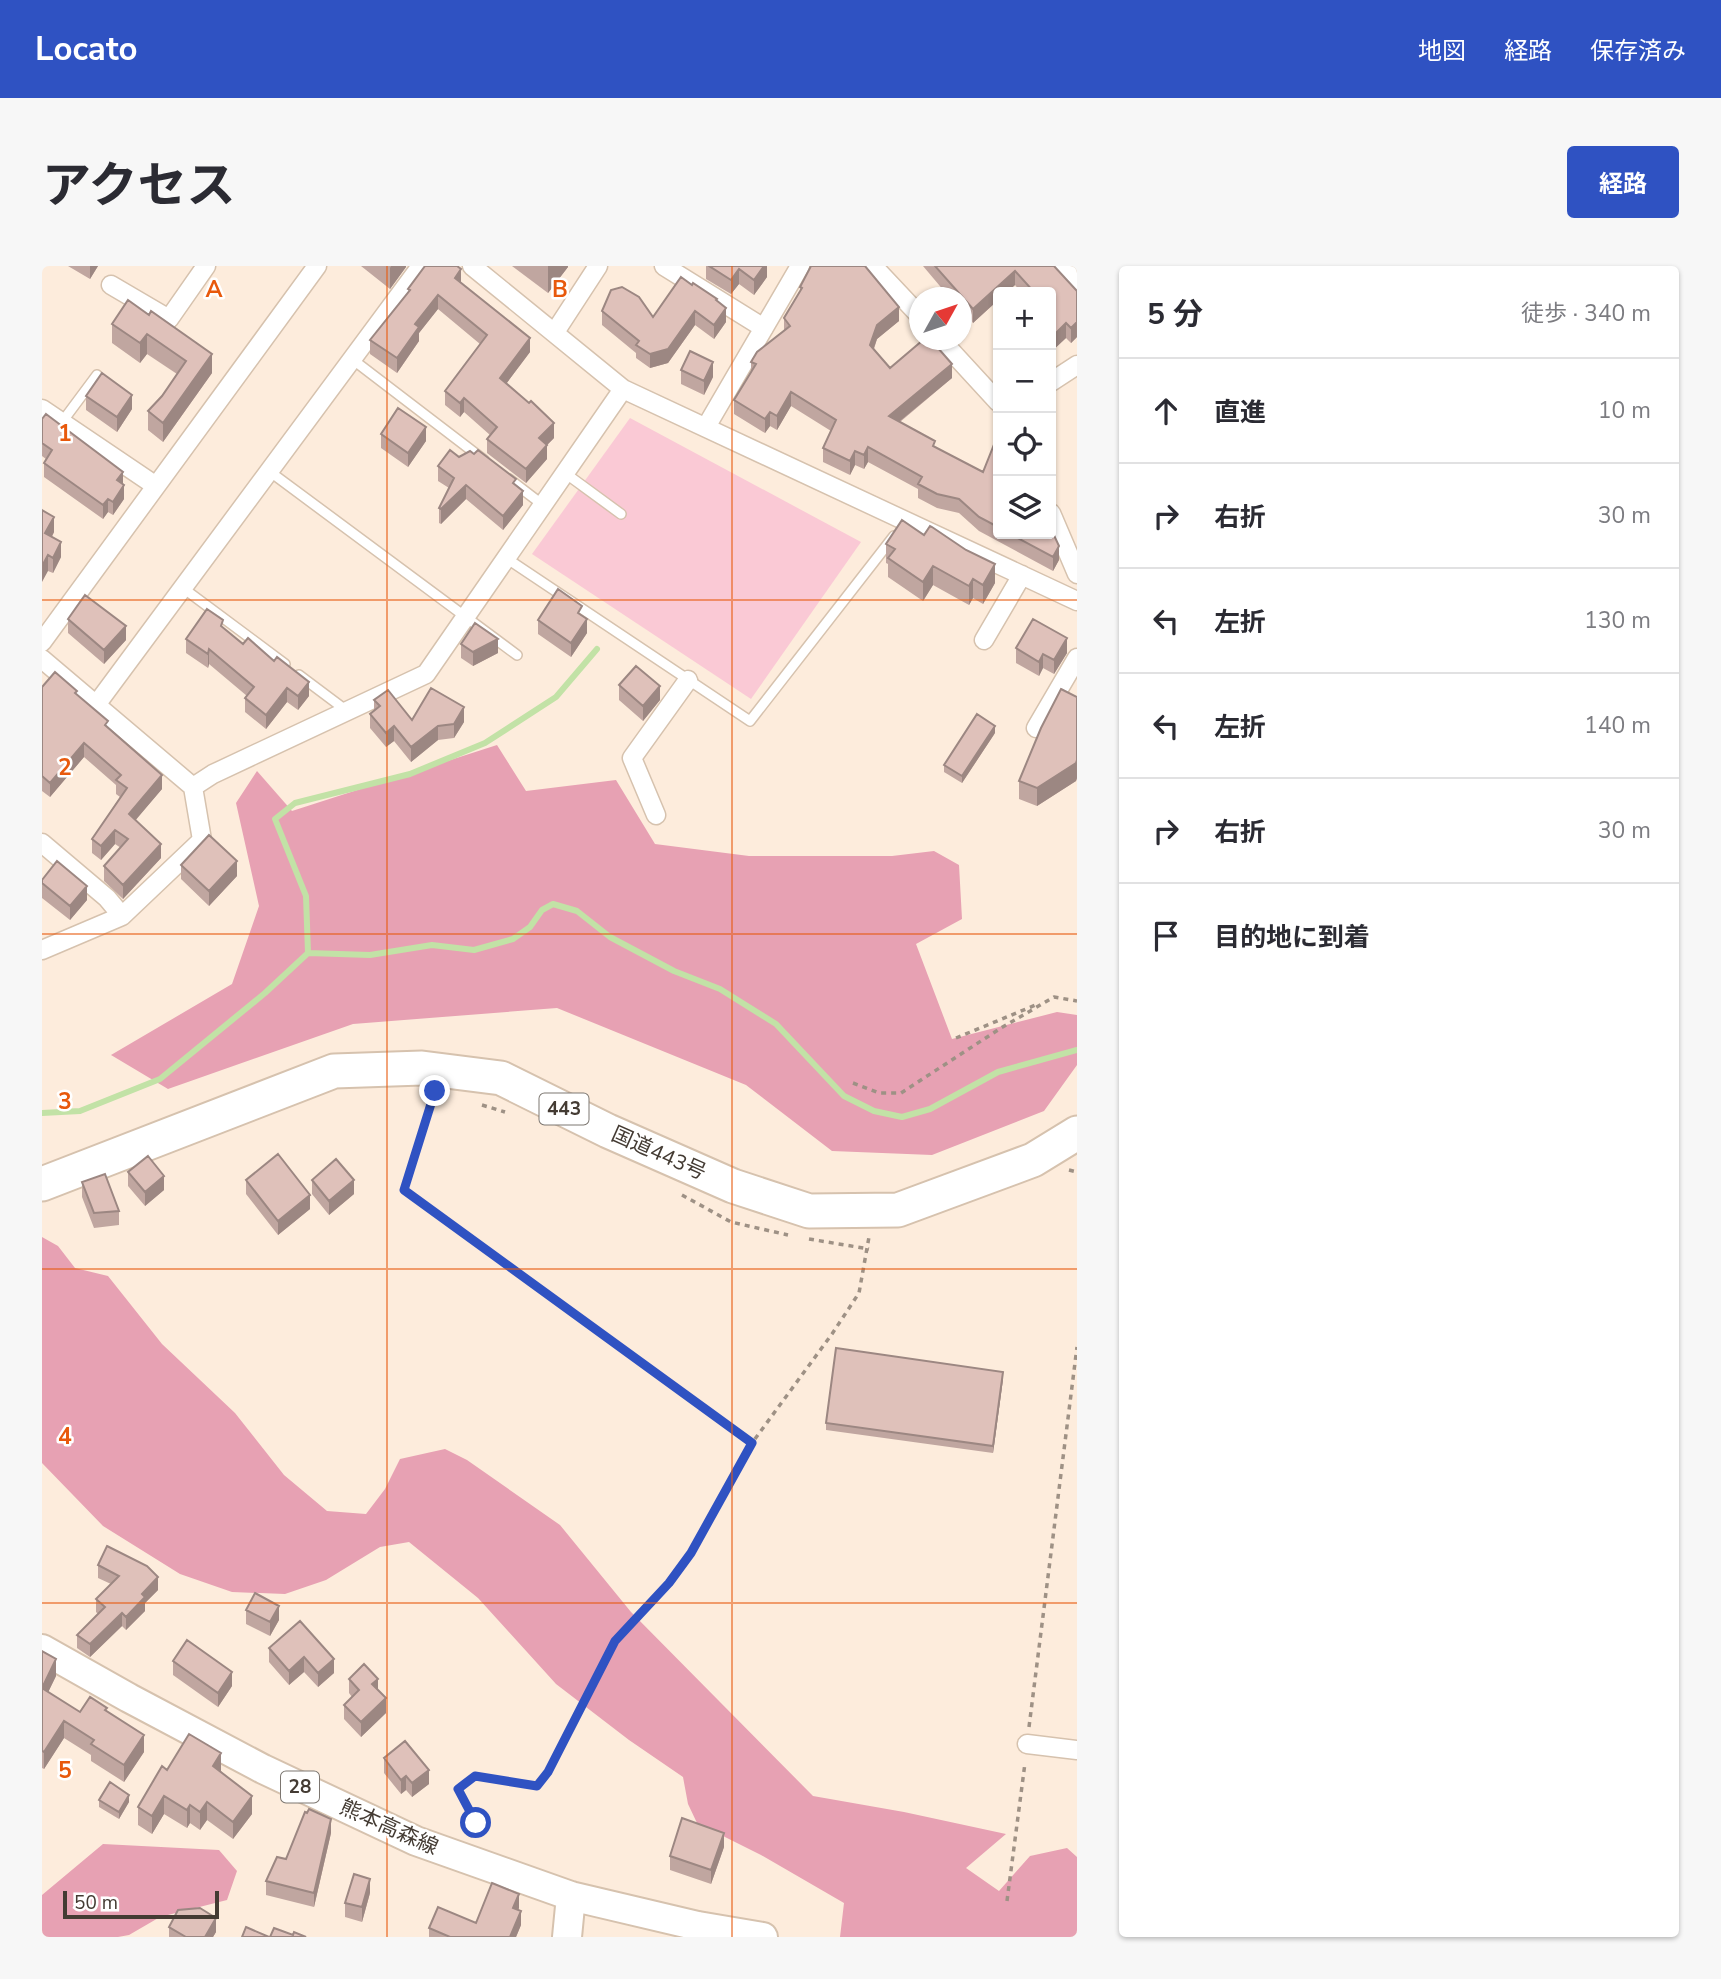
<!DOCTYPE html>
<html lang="ja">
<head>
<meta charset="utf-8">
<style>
	:root { --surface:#fff; --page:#f7f7f7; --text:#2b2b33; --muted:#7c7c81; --line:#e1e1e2; --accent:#2f52c2 }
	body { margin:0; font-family:"Nunito Sans","Noto Sans JP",sans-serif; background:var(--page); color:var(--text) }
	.controls { position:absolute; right:21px; top:21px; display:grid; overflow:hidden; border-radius:7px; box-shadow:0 2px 5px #0004 }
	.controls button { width:63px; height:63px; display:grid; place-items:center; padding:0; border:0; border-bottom:2px solid var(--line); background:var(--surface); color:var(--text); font:35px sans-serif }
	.compass { position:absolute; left:867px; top:21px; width:63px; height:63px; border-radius:50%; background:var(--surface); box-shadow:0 2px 5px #0004; rotate:50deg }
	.scale { position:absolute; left:21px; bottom:18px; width:156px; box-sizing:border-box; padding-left:7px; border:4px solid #443b33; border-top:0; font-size:19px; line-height:24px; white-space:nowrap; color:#443b33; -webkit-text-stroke:5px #fff; paint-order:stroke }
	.stop { position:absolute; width:21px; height:21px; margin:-16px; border:5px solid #2f52c2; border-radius:50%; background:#fff }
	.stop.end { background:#2f52c2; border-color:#fff; box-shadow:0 2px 7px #0008 }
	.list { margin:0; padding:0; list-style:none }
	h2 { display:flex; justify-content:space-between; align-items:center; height:91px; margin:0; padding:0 28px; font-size:30px }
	h2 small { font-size:23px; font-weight:400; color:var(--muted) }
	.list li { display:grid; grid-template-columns:46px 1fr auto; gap:21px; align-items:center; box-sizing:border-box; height:105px; padding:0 28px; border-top:2px solid var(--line) }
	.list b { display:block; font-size:26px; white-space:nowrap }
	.list em { font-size:23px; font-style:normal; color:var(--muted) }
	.icon { flex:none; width:38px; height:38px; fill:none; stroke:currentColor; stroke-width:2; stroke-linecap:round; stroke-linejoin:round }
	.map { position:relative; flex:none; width:1035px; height:1671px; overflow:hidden; border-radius:7px }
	header { display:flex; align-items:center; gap:42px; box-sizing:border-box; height:98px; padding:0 35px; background:var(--accent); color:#fff }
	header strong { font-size:33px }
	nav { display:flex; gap:38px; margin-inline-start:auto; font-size:24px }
	.intro { display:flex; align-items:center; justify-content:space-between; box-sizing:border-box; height:168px; padding:0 42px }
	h1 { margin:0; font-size:49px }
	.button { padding:18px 32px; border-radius:7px; background:var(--accent); color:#fff; font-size:24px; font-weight:700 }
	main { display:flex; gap:42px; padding:0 42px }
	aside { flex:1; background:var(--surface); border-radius:7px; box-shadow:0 2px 5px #0004 }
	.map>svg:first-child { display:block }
	.green { fill:#fac9d5 }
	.forest { fill:#e7a1b3 }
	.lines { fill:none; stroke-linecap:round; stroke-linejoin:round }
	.stream { stroke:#c2e2a6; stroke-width:6 }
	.lane-casing { stroke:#d6c2ae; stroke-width:12 }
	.street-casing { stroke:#d6c2ae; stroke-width:21 }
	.primary-casing { stroke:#d6c2ae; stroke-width:32 }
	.highway-casing { stroke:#d6c2ae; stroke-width:37 }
	.path { stroke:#9e9185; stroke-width:3.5; stroke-dasharray:5 5; stroke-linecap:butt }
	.lane { stroke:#fff; stroke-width:9 }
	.street { stroke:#fff; stroke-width:18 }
	.primary { stroke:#fff; stroke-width:28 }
	.highway { stroke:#fff; stroke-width:33 }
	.wall { fill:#c0a6a0 }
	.shaded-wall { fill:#9c8782 }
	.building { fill:#dfc1ba; stroke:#9c8782; stroke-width:2 }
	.route { stroke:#2f52c2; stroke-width:9 }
	.grid { fill:none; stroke:#e8590c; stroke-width:2; stroke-opacity:0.55 }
	.labels { text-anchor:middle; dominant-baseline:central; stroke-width:5; stroke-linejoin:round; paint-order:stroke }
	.shield { fill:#fff; stroke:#7c7670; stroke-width:2 }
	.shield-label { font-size:19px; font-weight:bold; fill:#443b33 }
	.street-label { font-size:21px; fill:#443b33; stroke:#fff }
	.grid-label { font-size:23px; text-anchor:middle; font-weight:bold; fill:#e8590c; stroke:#fff; stroke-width:5; stroke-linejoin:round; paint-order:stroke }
</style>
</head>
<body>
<header>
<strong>Locato</strong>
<nav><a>地図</a><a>経路</a><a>保存済み</a></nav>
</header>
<div class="intro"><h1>アクセス</h1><a class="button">経路</a></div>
<main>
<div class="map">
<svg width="1035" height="1671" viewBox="0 0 1035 1671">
	<rect width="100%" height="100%" fill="#fdecdc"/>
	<!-- green -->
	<path class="green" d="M588,152L819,276L709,433L490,288Z"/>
	<!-- forest -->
	<path class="forest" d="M455,479L484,525L574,514L613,578L707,590H850L892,585L917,599L920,653L874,678L910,773L1015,746L1035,749V799L1002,845L890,889L790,885L704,819L515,742L311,758L126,823L69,789L190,718L217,640L194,537L215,505L250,545Z
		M0,971L16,980L33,1002L66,1010L120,1078L193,1147L242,1209L285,1245L324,1248L343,1223L358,1193L403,1183L425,1194L518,1259L589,1346L771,1530L862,1546L964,1568L924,1602L957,1625L988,1590L1025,1582L1035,1591V1671H798L802,1637L719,1589L655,1557L646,1538L641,1511L587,1474L514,1418L436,1332L367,1276L338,1281L284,1314L243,1328L190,1326L138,1308L61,1260L0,1197Z
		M61,1578L177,1584L195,1605L185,1634L118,1651L87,1669L76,1671H0V1629Z"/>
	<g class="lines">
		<!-- stream -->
		<path class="stream" d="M266,687L264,630L233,553L253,537L368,508L443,477L514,431L555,383
			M0,847L38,845L118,813L223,727L266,687L328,689L390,679L432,684L471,673L488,661L500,644L511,638L535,645L568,671L632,705L678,723L734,758L802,830L832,845L860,851L888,843L956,806L1035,784"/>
		<defs>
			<path id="lane" d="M310,93L442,194
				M20,156L55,109
				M227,205L475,389
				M523,207L579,248
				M467,213L501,239
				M464,292L708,455L852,270
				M141,322L243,398
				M257,409L305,445"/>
			<path id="street" d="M430,0L581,123L1035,335
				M622,0L722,62
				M831,0L878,50
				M1020,0L1035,16
				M69,19L127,53L164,0
				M513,66L556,0
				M899,74L956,136
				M1009,116L1035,99
				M0,143L114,220
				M664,161L758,0
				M1009,247L1035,308
				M942,374L980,309
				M0,376L275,0
				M0,393L151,521L160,574L80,650L0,684
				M54,439L379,0
				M994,462L1035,392
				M151,521L171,508L384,408L581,123
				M614,549L590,492L646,414
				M0,577L65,632L80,650
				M985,1478L1035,1484"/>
			<path id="primary" d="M0,1383L87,1432L221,1503L374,1575L529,1630L656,1660L721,1671
				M525,1671L529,1630"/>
			<path id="highway" d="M0,918L292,805L380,802L459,812L566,865L691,920L767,945L856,944L991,894L1035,867"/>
		</defs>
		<!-- lane casing -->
		<use href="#lane" class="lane-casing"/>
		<!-- street casing -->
		<use href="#street" class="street-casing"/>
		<!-- primary casing -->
		<use href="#primary" class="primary-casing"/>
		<!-- highway casing -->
		<use href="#highway" class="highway-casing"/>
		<!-- path -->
		<path class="path" d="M914,772L996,738
			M811,817L837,827H859L959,762L1012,731L1035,735
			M392,828L362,924L710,1177
			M440,839L463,846
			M1027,904L1035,906
			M640,929L689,956L746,969
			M767,973L827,983
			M987,1461L1035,1081
			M428,1571L434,1557L416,1523L433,1510L495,1520L506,1506L573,1375L627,1317L649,1287L710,1177L790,1068L817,1027L827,971
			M965,1635L983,1497"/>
		<!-- lane -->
		<use href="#lane" class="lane"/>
		<!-- street -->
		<use href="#street" class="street"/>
		<!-- primary -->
		<use href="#primary" class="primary"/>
		<!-- highway -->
		<use href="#highway" class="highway"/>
	</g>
	<!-- wall -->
	<path class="wall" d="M26,0H56L48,13Z
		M319,0H364V1L348,23Z
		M470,0H526V1L506,27Z
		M664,0H725V11L712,29L697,18L689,28L664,13Z
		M881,0H1012L1035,25V71L1029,77L1024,72L1009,86V26H979L973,19L931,57L920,44V32H908Z
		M419,17L488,86L464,118L512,172L505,179V193L484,217L445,187V173L448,169L422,146L418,151L403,139V125L438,78L396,43L377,67V75L355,107L328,88V74L366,27V23Z
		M758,21L857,55L835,73L832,83L848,102L910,112L858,156L893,182L941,206L956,178V268H1009L1017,294L1011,305L937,265L917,247L895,242L876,232V223L826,196L822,203L813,199L808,209L781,196V182L789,165L749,140L735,164L728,160L723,167L692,148V134L709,106V96L742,64V52L758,26Z
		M86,34L170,107L121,176L106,164V145L120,130L135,108L105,88L98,97L70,77V58Z
		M675,35L684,56L672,73L653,59L626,97L608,102L594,92V87L560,59V45L611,51Z
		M639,104L671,111L662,129L639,118Z
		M44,130L90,143L75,166L44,144Z
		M0,153L81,219L82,233L71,249L66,246L61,253L2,211V197L4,193L0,190Z
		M339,168L384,175L366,201L339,182Z
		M417,191L474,219L481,239L461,264L424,233L399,258L397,257V242L407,222L396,215V200Z
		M0,244L12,266L10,271L19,291L11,307L6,305Z
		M844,278L953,317L941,338L931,332L927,339L891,319L881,335L846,311V298L844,297Z
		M540,349L545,367L529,391L496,368V354Z
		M26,353L84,374L62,398L26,367Z
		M181,362L267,430L256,444L245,436L224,463L203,446V432L205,430L167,398L166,402L144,387V373Z
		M419,378L456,387L431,400L419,392Z
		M974,382L1025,387L1012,408L1001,402L997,410L974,397Z
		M577,419L618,434L601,455L577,434Z
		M0,421L35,429L66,462L120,523L93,554L119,592L81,633L62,615V600L79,582L73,578L59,594L50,587V573L78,531L74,528V519L42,491L8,531L0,525Z
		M1035,431V512L1034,515L995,540L977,533V515Z
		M332,434L370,454L422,456L412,472L396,474L369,496L352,475L344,481L328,462V448L332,445Z
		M953,467L920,517L902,506V499Z
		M139,599L195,610L167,640L139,613Z
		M0,614L45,634L28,654L0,632Z
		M86,906L122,924L103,940L86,920Z
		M204,914L268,943L236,969L204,928Z
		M270,914L312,928L287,949L270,928Z
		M40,916L77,945V959L52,962L40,931Z
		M961,1113L951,1187L784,1164V1157Z
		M56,1299L116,1324L103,1337V1345L84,1364L80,1360L48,1391L35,1382V1369L56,1348L54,1346V1333L69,1318L56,1312Z
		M204,1344L237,1354L228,1370L204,1358Z
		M258,1355L292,1407L276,1421L262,1406L247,1419L227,1396V1382Z
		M0,1385L14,1410L6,1426L38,1446L65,1445L102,1486L82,1516L49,1495V1489L22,1472L2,1503L0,1502Z
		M131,1395L190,1420L176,1441L131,1409Z
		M307,1413L336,1424L344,1447L319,1471L302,1453V1439L310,1431L307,1427Z
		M342,1492L387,1518L370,1531L364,1524L359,1528L342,1507Z
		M125,1504L179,1505L210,1548L191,1573L165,1554L158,1564L148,1557L145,1562L122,1548L110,1568L96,1559V1541Z
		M57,1534L87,1536L77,1553L57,1541Z
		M289,1567L272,1641L224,1629V1615L244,1593Z
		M682,1581L669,1618L628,1604V1590Z
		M328,1627L320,1656L303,1651V1637Z
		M477,1642L476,1644L479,1659L474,1671H387V1662L434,1657Z
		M127,1661L174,1666L171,1671H127Z"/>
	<!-- shaded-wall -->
	<path class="shaded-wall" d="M48,0H56L48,13Z
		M349,0H364V1L348,23V2Z
		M506,0H526V1L506,27Z
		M722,0H725V11L712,29V14Z
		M419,3V18L413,12Z
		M697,3V18L689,28V14Z
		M973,5V19L965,26H956V34L931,57V43Z
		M396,29V43L377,67V75L355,107V92L373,58Z
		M857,41V55L835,73L828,93V79L835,59Z
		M684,42V56L672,73V59Z
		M653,45V59L626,97L608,102V88Z
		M1035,56V71L1029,77V62Z
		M1024,57V72L1009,86V72Z
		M105,68V88L98,97V77Z
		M488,72V86L458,126V112Z
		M170,88V107L121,176V157Z
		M671,96V111L662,129V115Z
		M910,98V112L847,164V150Z
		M749,126V140L735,164V150Z
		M90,129V143L75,166V151Z
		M422,132V146L418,151V137Z
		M728,146V160L723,167V153Z
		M512,157V172L505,179V193L484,217V203L497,172Z
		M384,161V175L366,201V187Z
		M826,181V196L822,203V189Z
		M813,185V199L808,209V195Z
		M81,206V219L75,214Z
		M82,219V233L71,249V236Z
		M424,219V233L399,258V243Z
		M481,225V239L461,264V250Z
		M66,233V246L61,253V239Z
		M12,251V266L3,283V267Z
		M19,276V291L11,307V292Z
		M1017,280V294L1011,305V291Z
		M6,289V305L0,316V300Z
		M953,298V317L941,338V319Z
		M891,300V319L881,335V316Z
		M931,313V332L927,339V320Z
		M545,353V367L529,391V377Z
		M84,360V374L62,398V384Z
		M1025,372V387L1012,408V394Z
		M456,373V387L431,400V386Z
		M167,383V398L166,402V388Z
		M1001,388V402L997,410V396Z
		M267,416V430L256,444V430Z
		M618,420V434L601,455V440Z
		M245,422V436L224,463V449Z
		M422,441V456L412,472V458Z
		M352,460V475L344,481V467Z
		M396,460V474L369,496V481Z
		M953,460V467L920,517V510Z
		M42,477V491L8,531V517Z
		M1035,494V512L1034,515L995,540V522Z
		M120,509V523L87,562V548Z
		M73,564V578L59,594V580Z
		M119,578V592L81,633V619Z
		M195,595V610L167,640V625Z
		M45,620V634L28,654V640Z
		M122,910V924L103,940V926Z
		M312,914V928L287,949V935Z
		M268,929V943L236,969V955Z
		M961,1106V1113L951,1187V1180Z
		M116,1311V1324L103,1337V1345L84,1364V1351L100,1328Z
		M237,1340V1354L228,1370V1356Z
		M80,1347V1360L48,1391V1378Z
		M262,1391V1406L247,1419V1405Z
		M14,1393V1410L0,1439V1422Z
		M292,1393V1407L276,1421V1407Z
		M190,1406V1420L176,1441V1427Z
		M336,1413V1427L330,1418Z
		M344,1432V1447L319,1471V1456Z
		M22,1455V1472L2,1503V1486Z
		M102,1469V1486L82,1516V1499Z
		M179,1487V1505L171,1518V1500Z
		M387,1504V1518L370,1531V1517Z
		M364,1510V1524L359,1528V1514Z
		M87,1529V1536L77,1553V1546Z
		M122,1530V1548L110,1568V1550Z
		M210,1530V1548L191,1573V1556Z
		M165,1536V1554L158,1564V1546Z
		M148,1539V1557L145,1562V1544Z
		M289,1553V1567L272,1641V1627Z
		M682,1567V1581L669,1618V1604Z
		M328,1613V1627L320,1656V1641Z
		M477,1628V1642L471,1656V1642Z
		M479,1645V1659L474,1671H468Z
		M174,1652V1666L171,1671H163Z"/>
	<!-- building -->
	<path class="building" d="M383,0H415L419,3L413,12L488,72L458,112L487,137L489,135L512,157L497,172L505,179L484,203L445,173L455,161L422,132L418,137L403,125L445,69L396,29L373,58L377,61L355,92L328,74L368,24L366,23Z
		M667,0H722L712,14L697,3L689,14Z
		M769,0H823L857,41L835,59L828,79L848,102L881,74H889L910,98L847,150L893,175L891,180L941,206L953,176L956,178V261L937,251L917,233L895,228L876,218L880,211L826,181L822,189L813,185L808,195L781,182L794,154L749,126L735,150L728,146L723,153L692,134L714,98L709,96L715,86L748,60L742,52L760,22L758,21Z
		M893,0H1012L1035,25V56L1029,62L1024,57L1009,72V26H992L973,5L931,43Z
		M639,11L650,19L651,17L675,33L674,34L684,42L672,59L653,45L626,83L608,88L594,79L597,75L560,45L569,24L580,21L597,31L611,51Z
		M86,34L107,49L109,45L170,88L121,157L106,145L120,130L144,95L105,68L98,77L70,58Z
		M648,85L671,96L662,115L639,104Z
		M60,107L90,129L75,151L44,130Z
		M356,142L384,161L366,187L339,168Z
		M4,148L81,206L75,214L82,219L71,236L66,233L61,239L2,197L10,184L0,177V153Z
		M408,184L417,191L428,185L432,188L436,184L474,213L471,217L481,225L461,250L424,219L399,243L397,242L412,212L396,200Z
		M0,244L12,251L3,267L19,276L11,292L6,289L0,300Z
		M860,254L882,269L888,260L890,261L924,284L953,298L941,319L931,313L927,320L891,300L881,316L846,292L853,283L844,278Z
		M1009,265L1011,267L1017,280L1011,291L968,268H1009Z
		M516,323L540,340L536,347L545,353L529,377L496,354Z
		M43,329L84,360L62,384L26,353Z
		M165,343L181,354L179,360L201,378L206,372L232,395L235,391L267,416L256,430L245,422L224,449L203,432L212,421L167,383L166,388L144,373Z
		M991,353L1025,372L1012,394L1001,388L997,396L974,382Z
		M433,357L456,373L431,386L419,378Z
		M594,400L618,420L601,440L577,419Z
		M13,406L35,425L33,427L66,455L63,459L120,509L87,548L119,578L81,619L62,600L86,573L73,564L59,580L50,573L85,522L74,514L79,509L42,477L8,517L0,510V421Z
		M389,422L422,441L412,458L396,460L369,481L352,460L344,467L328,448L338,440L332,434L346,424L370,454Z
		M1019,423L1035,431V494L1034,497L995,522L977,515L999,462Z
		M935,448L953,460L920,510L902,499Z
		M167,569L195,595L167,625L139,599Z
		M15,595L45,620L28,640L0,617V614Z
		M236,888L268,929L236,955L204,914Z
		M106,890L122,910L103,926L86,906Z
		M294,893L312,914L287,935L270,914Z
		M63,908L77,945L52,947L40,916Z
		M794,1082L961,1106L951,1180L784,1157Z
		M65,1280L105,1300L116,1311L100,1328L103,1331L84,1351L80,1347L48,1378L35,1369L63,1341L54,1333L77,1310L56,1299Z
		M213,1327L237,1340L228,1356L204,1344Z
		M258,1355L292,1393L276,1407L262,1391L247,1405L227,1382Z
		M145,1374L190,1406L176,1427L131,1395Z
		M0,1385L14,1393L0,1422L38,1446L48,1431L65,1442L63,1444L102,1469L82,1499L49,1478L52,1474L22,1455L2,1486L0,1485Z
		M322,1398L336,1413L330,1418L344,1432L319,1456L302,1439L317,1424L307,1413Z
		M147,1468L179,1487L171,1500L210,1530L191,1556L165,1536L158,1546L148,1539L145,1544L122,1530L110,1550L96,1541L120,1500L125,1504Z
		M363,1475L387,1504L370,1517L364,1510L359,1514L342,1492Z
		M68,1516L87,1529L77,1546L57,1534Z
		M267,1543L289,1553L272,1627L224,1615L235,1591L244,1593L263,1546L265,1547Z
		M640,1552L682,1567L669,1604L628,1590Z
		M312,1608L328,1613L320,1641L303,1637Z
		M450,1617L477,1628L471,1642L479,1645L468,1671H408L387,1662L396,1641L434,1657Z
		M158,1642L174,1652L163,1671H144L127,1661L136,1644Z
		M204,1661L227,1671H200Z
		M232,1662L251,1669L252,1666L264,1671H228Z"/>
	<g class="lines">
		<!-- route -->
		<path class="route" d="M393,825L362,924L710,1177L649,1287L627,1317L573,1375L506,1506L495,1520L433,1510L416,1523L434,1557"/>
	</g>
	<!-- grid -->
	<path class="grid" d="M345,0V1671M690,0V1671M0,334H1035M0,668H1035M0,1003H1035M0,1337H1035"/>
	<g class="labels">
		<!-- shield labels -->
		<g class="shield">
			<rect x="497.5" y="827.5" width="49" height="31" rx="5"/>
			<rect x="239" y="1505.5" width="38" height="31" rx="5"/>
		</g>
		<g class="shield-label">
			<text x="522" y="843">443</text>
			<text x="258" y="1521">28</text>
		</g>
		<!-- street labels -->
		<g class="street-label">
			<text transform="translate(617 887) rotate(24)">国道443号</text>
			<text transform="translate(347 1561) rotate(24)">熊本高森線</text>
		</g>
	</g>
	<g class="grid-label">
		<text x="172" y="31">A</text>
		<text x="518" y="31">B</text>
		<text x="23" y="175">1</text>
		<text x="23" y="509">2</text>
		<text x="23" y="843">3</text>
		<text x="23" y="1178">4</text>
		<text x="23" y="1512">5</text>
	</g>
</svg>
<div class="controls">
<button>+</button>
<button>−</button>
<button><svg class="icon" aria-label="locate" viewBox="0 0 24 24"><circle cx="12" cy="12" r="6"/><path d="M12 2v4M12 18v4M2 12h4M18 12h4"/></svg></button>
<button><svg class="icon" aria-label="layers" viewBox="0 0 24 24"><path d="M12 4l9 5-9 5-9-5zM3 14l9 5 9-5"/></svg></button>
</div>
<svg class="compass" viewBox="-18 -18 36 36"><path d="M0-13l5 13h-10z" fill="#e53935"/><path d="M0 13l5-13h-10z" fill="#7c7c81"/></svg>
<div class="scale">50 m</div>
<div class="stop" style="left:434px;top:1557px"></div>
<div class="stop end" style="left:393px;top:825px"></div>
</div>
<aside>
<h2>5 分<small>徒歩 · 340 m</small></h2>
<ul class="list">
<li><svg class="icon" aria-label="ahead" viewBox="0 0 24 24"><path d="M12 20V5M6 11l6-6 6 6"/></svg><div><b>直進</b></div><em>10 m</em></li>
<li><svg class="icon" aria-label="right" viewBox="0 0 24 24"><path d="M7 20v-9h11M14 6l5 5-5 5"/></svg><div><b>右折</b></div><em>30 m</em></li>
<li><svg class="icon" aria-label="left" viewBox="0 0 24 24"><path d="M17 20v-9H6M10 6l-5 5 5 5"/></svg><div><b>左折</b></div><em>130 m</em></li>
<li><svg class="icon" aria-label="left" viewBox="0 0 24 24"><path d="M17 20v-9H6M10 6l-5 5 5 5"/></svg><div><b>左折</b></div><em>140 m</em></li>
<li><svg class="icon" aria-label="right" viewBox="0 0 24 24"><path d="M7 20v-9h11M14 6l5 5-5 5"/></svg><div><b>右折</b></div><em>30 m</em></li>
<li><svg class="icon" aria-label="arrive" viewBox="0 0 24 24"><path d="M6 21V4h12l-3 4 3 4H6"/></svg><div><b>目的地に到着</b></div></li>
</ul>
</aside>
</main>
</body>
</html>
